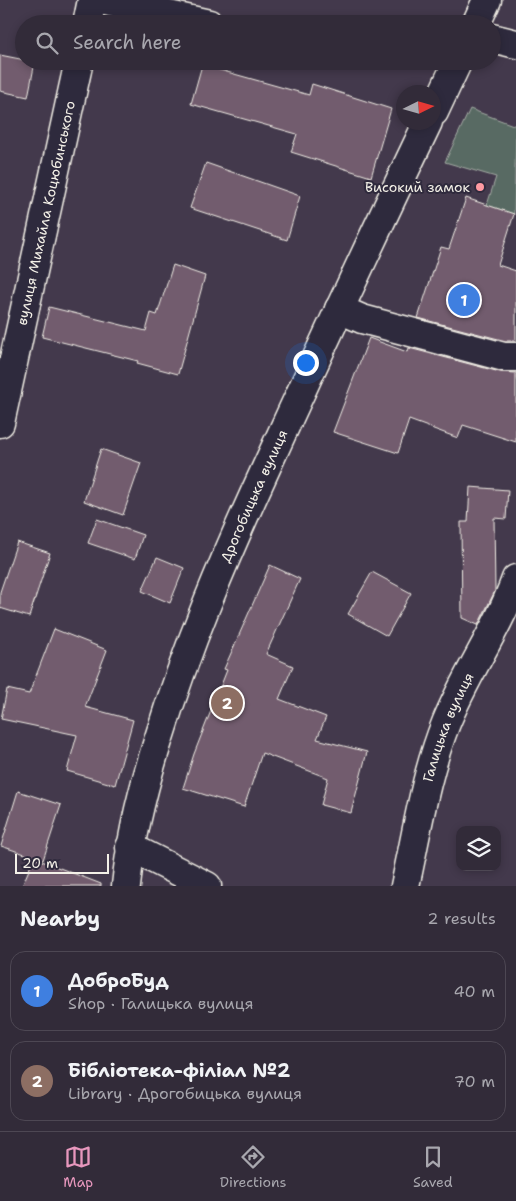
<!DOCTYPE html>
<html lang="en">
<head>
<meta charset="utf-8">
<style>
	:root { --surface:#322b39; --page:#3a3341; --text:#f1f3f6; --muted:#a8a7ae; --line:#4d4753; --accent:#e797bd }
	body { margin:0; font-family:"Shantell Sans",sans-serif; background:var(--page); color:var(--text) }
	.controls { position:absolute; right:15px; bottom:15px; display:grid; overflow:hidden; border-radius:10px; box-shadow:0 2px 8px #0003 }
	.controls button { width:45px; height:45px; display:grid; place-items:center; padding:0; border:0; border-bottom:1px solid var(--line); background:var(--surface); color:var(--text); font:25px sans-serif }
	.compass { position:absolute; left:396px; top:85px; width:45px; height:45px; border-radius:50%; background:var(--surface); box-shadow:0 2px 8px #0003; rotate:85deg }
	.scale { position:absolute; left:15px; bottom:12px; width:94px; box-sizing:border-box; padding-left:5px; border:2px solid #f4f1e8; border-top:0; font-size:14px; line-height:18px; white-space:nowrap; color:#f4f1e8; -webkit-text-stroke:4px #2f2a3d; paint-order:stroke }
	.you { position:absolute; left:305px; top:362px; width:18px; height:18px; margin:-12px; border:4px solid #fff; border-radius:50%; background:#1a73e8; box-shadow:0 0 0 8px #1a73e833 }
	.badge { display:grid; place-items:center; width:32px; height:32px; border-radius:50%; background:var(--accent); color:#fff; font-size:16px; font-weight:700 }
	.pin { position:absolute; translate:-50% -50%; border:2px solid #fff; box-shadow:0 1px 5px #0006 }
	.list { margin:0; padding:0; list-style:none }
	h2 { display:flex; justify-content:space-between; align-items:center; height:65px; margin:0; padding:0 20px; font-size:21px }
	h2 small { font-size:16px; font-weight:400; color:var(--muted) }
	.list li { display:grid; grid-template-columns:32px 1fr auto; gap:15px; align-items:center; box-sizing:border-box; height:80px; margin:0 10px 10px; padding:0 10px; border:1px solid var(--line); border-radius:15px }
	.list b { display:block; font-size:19px; white-space:nowrap }
	.list p { margin:0; font-size:16px; white-space:nowrap; color:var(--muted) }
	.list em { font-size:16px; font-style:normal; color:var(--muted) }
	.icon { flex:none; width:28px; height:28px; fill:none; stroke:currentColor; stroke-width:2; stroke-linecap:round; stroke-linejoin:round }
	.map { position:relative; flex:none; width:516px; height:886px; overflow:hidden }
	.search { position:absolute; background:var(--surface); box-shadow:0 2px 8px #0003; left:15px; right:15px; top:15px; height:55px; display:flex; align-items:center; gap:12px; box-sizing:border-box; padding:0 18px; border-radius:28px; color:var(--muted); font-size:19px }
	.sheet { height:245px; background:var(--surface) }
	nav { display:flex; justify-content:space-around; align-items:center; box-sizing:border-box; height:70px; border-top:1px solid var(--line); background:var(--surface); font-size:14px; color:var(--muted) }
	nav a { display:grid; justify-items:center; gap:2px }
	nav .on { color:var(--accent) }
	.map>svg:first-child { display:block }
	.green { fill:#586a63; stroke:#a6aea6 }
	.building { fill:#725b6e; stroke:#f4f1e8 }
	.lines { fill:none; stroke-linecap:round; stroke-linejoin:round }
	.minor-casing { stroke:#f4f1e8; stroke-width:31 }
	.minor { stroke:#2f2a3d; stroke-width:28 }
	.poi-dot { fill:#ff9aa2; stroke:#2f2a3d; stroke-width:2 }
	.labels { text-anchor:middle; dominant-baseline:central; stroke-width:4; stroke-linejoin:round; paint-order:stroke }
	.poi-label { font-size:14px; fill:#f4f1e8; stroke:#2f2a3d; text-anchor:end }
	.street-label { font-size:14px; fill:#f4f1e8; stroke:#2f2a3d }
</style>
</head>
<body>
<div class="map">
<svg width="516" height="886" viewBox="0 0 516 886">
	<rect width="100%" height="100%" fill="#43394c"/>
	<filter id="ink" filterUnits="userSpaceOnUse"><feTurbulence type="fractalNoise" baseFrequency=".02" numOctaves="2"/><feDisplacementMap in="SourceGraphic" scale="10" xChannelSelector="R" yChannelSelector="G"/><feConvolveMatrix kernelMatrix="1 2 1 2 8 2 1 2 1" color-interpolation-filters="sRGB"/></filter>
	<g filter="url(#ink)">
		<!-- green -->
		<path class="green" d="M470,109L516,126L514,214L487,205L496,177L445,162Z"/>
		<!-- building -->
		<path class="building" d="M0,55L35,62L28,97L0,91Z
			M202,65L309,95L312,84L391,109L371,177L291,152L297,134L191,104Z
			M206,163L300,196L287,240L190,208Z
			M466,198L514,214L498,265L516,271V341H506L418,318L441,247L449,249Z
			M173,265L205,276L178,374L137,363L138,361L42,337L49,307L146,331L151,313L157,315Z
			M369,338L407,352L409,348L500,372L516,373V442L463,425L458,438L409,420L398,453L333,432Z
			M101,449L141,463L123,515L84,501Z
			M470,487L508,490L506,519L494,518L495,591L478,625L462,618L461,522H468Z
			M97,519L143,535L135,559L88,543Z
			M17,542L50,553L29,617L0,608V592Z
			M157,557L184,568L170,603L142,591Z
			M270,565L300,579L266,654L293,666L279,699L326,717L317,739L367,752L351,813L321,805L328,778L262,753L244,807L183,788L194,754L227,670L224,669Z
			M372,572L411,593L387,636L348,614Z
			M54,629L107,650L85,707L133,720L115,785L67,771L77,735L1,719L7,689L29,694Z
			M18,791L61,805L43,860L1,846Z
			M34,858L101,884V886H22Z"/>
		<g class="lines">
			<defs>
				<g id="minor">
					<path d="M101,0L209,24"/>
					<path d="M87,24L92,0"/>
					<path d="M476,24L487,0"/>
					<path d="M492,38L516,44"/>
					<path d="M434,112L458,61"/>
					<path d="M339,309L362,319L504,357H516"/>
					<path id="s1" d="M0,423L79,61"/>
					<path d="M130,847L207,886"/>
					<path id="s2" d="M126,886C131,836 143,788 158,741C187,646 225,557 266,468C319,352 373,237 428,122"/>
					<path id="s3" d="M405,886C417,832 425,775 446,723C466,673 498,630 516,579"/>
				</g>
			</defs>
			<!-- minor casing -->
			<use href="#minor" class="minor-casing"/>
			<!-- minor -->
			<use href="#minor" class="minor"/>
		</g>
	</g>
	<!-- markers -->
	<circle class="poi-dot" cx="480" cy="187" r="5"/>
	<g class="labels">
		<!-- poi labels -->
		<g class="poi-label">
			<text x="470" y="187">Високий замок</text>
		</g>
		<!-- street labels -->
		<g class="street-label">
			<text stroke="none"><textPath href="#s1" startOffset="215">вулиця Михайла Коцюбинського</textPath></text>
			<text stroke="none"><textPath href="#s2" startOffset="412">Дрогобицька вулиця</textPath></text>
			<text stroke="none"><textPath href="#s3" startOffset="165">Галицька вулиця</textPath></text>
		</g>
	</g>
</svg>
<div class="controls">
<button><svg class="icon" aria-label="layers" viewBox="0 0 24 24"><path d="M12 4l9 5-9 5-9-5zM3 14l9 5 9-5"/></svg></button>
</div>
<svg class="compass" viewBox="-18 -18 36 36"><path d="M0-13l5 13h-10z" fill="#e53935"/><path d="M0 13l5-13h-10z" fill="#a8a7ae"/></svg>
<div class="scale">20 m</div>
<div class="you"></div>
<div class="pin badge" style="left:464px;top:300px;background:#3f7fe0">1</div>
<div class="pin badge" style="left:227px;top:703px;background:#8d6e63">2</div>
<div class="search"><svg class="icon" aria-label="search" viewBox="0 0 24 24"><circle cx="10" cy="10" r="6"/><path d="M15 15l6 6"/></svg>Search here</div>
</div>
<section class="sheet">
<h2>Nearby<small>2 results</small></h2>
<ul class="list">
<li><span class="badge" style="background:#3f7fe0">1</span><div><b>ДоброБуд</b><p>Shop · Галицька вулиця</p></div><em>40 m</em></li>
<li><span class="badge" style="background:#8d6e63">2</span><div><b>Бібліотека-філіал №2</b><p>Library · Дрогобицька вулиця</p></div><em>70 m</em></li>
</ul>
</section>
<nav>
<a class="on"><svg class="icon" aria-label="map" viewBox="0 0 24 24"><path d="M3 6l6-2 6 2 6-2v14l-6 2-6-2-6 2zM9 4v14M15 6v14"/></svg>Map</a>
<a><svg class="icon" aria-label="directions" viewBox="0 0 24 24"><path d="M12 3l9 9-9 9-9-9zM9 14v-3h6M13 9l2 2-2 2"/></svg>Directions</a>
<a><svg class="icon" aria-label="saved" viewBox="0 0 24 24"><path d="M7 4h10v16l-5-4-5 4z"/></svg>Saved</a>
</nav>
</body>
</html>
